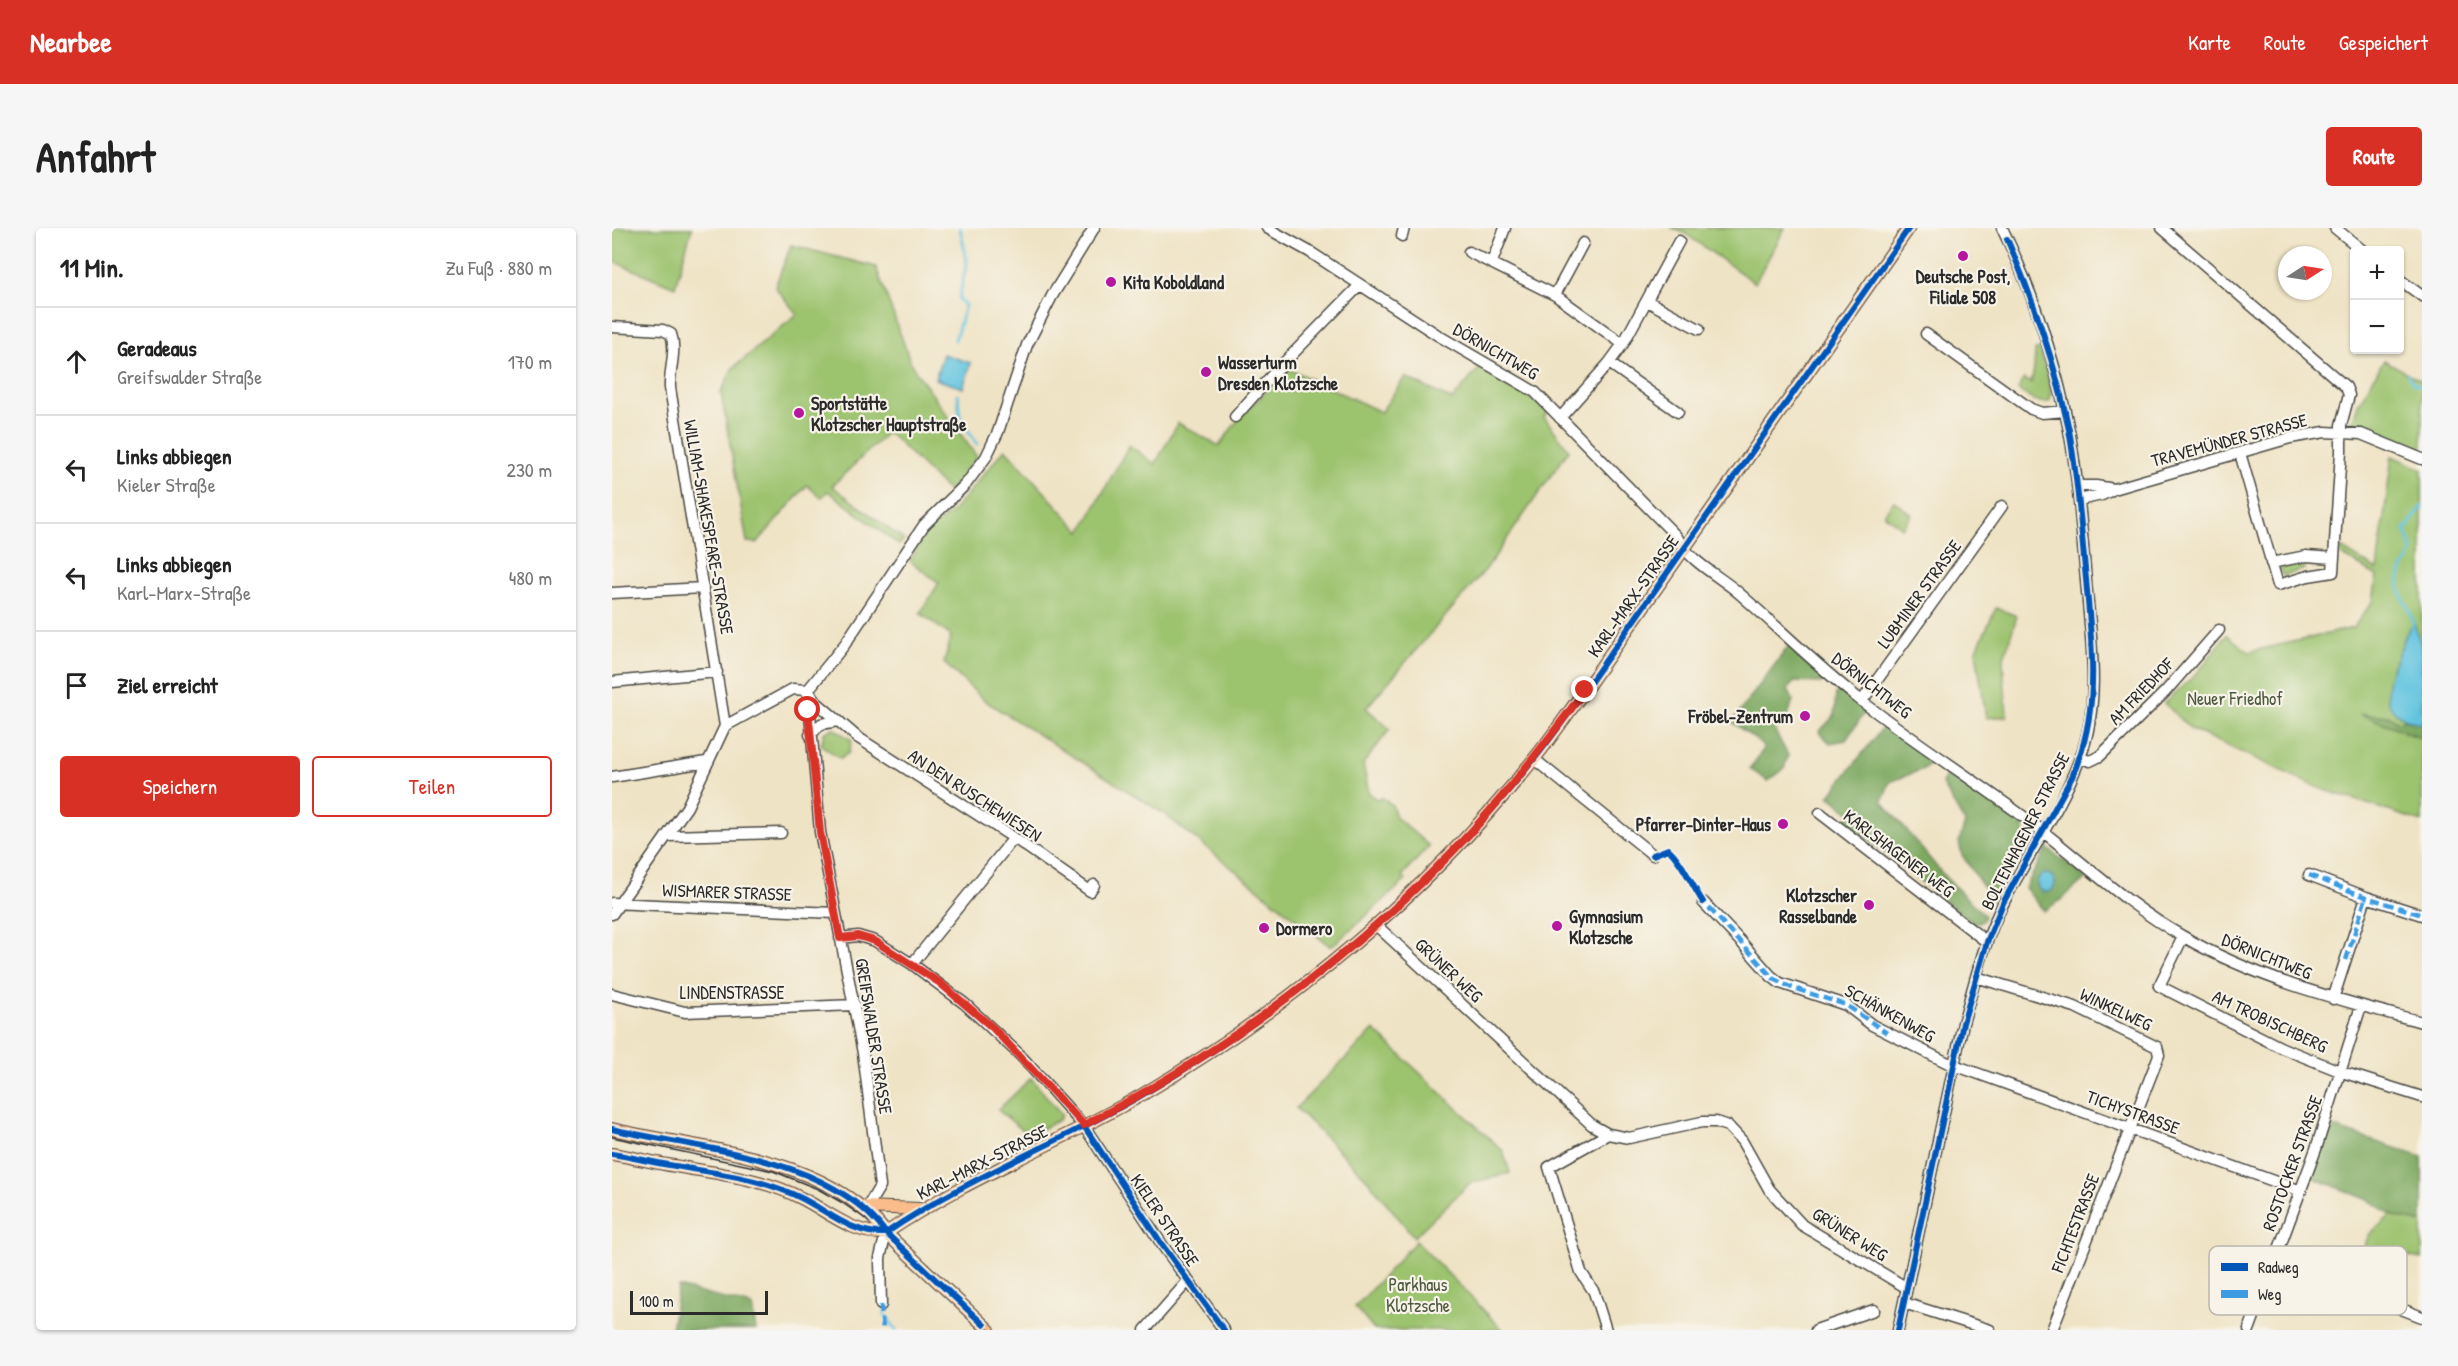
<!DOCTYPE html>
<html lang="de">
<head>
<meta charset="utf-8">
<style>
	:root { --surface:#fff; --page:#f6f6f6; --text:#222; --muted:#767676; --line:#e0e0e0; --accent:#d93025 }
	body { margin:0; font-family:"Patrick Hand",sans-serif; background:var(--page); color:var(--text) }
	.controls { position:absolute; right:18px; top:18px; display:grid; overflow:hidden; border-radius:6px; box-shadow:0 2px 4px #0004 }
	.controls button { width:54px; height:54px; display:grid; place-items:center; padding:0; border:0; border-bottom:2px solid var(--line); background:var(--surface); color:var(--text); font:30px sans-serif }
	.compass { position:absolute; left:1666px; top:18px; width:54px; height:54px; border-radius:50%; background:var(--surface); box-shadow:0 2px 4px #0004; rotate:78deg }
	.scale { position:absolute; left:18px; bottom:15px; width:138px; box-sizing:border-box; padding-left:6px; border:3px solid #2b2b2b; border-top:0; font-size:16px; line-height:21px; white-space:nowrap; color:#2b2b2b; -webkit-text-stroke:4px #f7f3e8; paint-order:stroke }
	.stop { position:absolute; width:18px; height:18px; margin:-14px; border:4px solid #d93025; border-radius:50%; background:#fff }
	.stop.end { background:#d93025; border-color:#fff; box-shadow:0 2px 6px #0008 }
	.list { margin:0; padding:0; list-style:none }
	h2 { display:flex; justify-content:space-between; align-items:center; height:78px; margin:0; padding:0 24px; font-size:26px }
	h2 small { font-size:20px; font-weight:400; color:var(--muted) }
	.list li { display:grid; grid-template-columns:39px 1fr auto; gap:18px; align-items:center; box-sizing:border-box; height:108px; padding:0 24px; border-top:2px solid var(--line) }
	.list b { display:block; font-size:22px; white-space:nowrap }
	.list p { margin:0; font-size:20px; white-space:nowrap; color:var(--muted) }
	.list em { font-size:20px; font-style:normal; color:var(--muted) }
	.actions { display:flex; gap:12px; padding:18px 24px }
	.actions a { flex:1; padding:14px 0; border:2px solid var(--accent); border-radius:6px; text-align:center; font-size:21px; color:var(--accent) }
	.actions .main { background:var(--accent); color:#fff }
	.icon { flex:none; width:33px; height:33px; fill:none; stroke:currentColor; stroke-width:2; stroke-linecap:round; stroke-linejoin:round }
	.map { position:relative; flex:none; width:1810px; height:1102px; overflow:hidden; border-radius:6px }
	header { display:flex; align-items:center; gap:36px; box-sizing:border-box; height:84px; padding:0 30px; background:var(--accent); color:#fff }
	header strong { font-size:28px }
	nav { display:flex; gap:33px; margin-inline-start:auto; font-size:21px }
	.intro { display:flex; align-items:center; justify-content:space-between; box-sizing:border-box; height:144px; padding:0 36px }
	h1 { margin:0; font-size:42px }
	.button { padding:15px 27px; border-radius:6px; background:var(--accent); color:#fff; font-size:21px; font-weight:700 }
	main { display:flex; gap:36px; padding:0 36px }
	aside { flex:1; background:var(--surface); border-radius:6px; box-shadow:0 2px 4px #0004 }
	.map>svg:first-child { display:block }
	.green { fill:#9cc36e; stroke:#64774c; stroke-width:1.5 }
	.forest { fill:#7da961; stroke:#546a46; stroke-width:1.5 }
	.water { fill:#62c4e0; stroke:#467886; stroke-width:1.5 }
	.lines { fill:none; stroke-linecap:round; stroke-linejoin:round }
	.stream { stroke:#62c4e0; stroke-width:3 }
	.minor-casing { stroke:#484742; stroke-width:13 }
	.major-casing { stroke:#484742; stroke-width:14 }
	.minor { stroke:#fff; stroke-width:10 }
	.major { stroke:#f9bc8a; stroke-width:12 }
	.tram { stroke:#2b2b2b; stroke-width:1.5 }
	.quiet { stroke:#3d9ce1; stroke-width:4.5; stroke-dasharray:9 4.5; stroke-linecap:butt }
	.cycleway-casing { stroke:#f7f3e8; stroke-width:10 }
	.cycleway { stroke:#0057b8; stroke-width:6 }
	.route { stroke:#d93025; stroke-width:8 }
	.poi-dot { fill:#b5179e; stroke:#f7f3e8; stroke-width:2 }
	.labels { text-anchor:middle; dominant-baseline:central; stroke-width:4.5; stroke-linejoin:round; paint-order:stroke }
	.poi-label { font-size:18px; font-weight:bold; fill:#2b2b2b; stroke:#f7f3e8; text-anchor:start }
	.street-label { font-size:18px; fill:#2b2b2b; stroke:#f7f3e8 }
	.park-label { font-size:18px; fill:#4d593f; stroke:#f7f3e8 }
	.key { fill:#f7f3e8; stroke:#bab7af; stroke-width:1.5 }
	.key-label { font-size:16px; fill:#2b2b2b }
</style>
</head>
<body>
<header>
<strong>Nearbee</strong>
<nav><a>Karte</a><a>Route</a><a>Gespeichert</a></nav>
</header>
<div class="intro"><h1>Anfahrt</h1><a class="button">Route</a></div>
<main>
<aside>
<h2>11 Min.<small>Zu Fuß · 880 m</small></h2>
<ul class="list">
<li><svg class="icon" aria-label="ahead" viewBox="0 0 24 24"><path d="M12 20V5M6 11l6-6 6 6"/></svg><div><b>Geradeaus</b><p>Greifswalder Straße</p></div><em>170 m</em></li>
<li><svg class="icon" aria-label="left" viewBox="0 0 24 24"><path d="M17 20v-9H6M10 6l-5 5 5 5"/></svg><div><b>Links abbiegen</b><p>Kieler Straße</p></div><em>230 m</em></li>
<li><svg class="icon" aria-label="left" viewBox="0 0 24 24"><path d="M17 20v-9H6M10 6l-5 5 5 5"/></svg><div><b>Links abbiegen</b><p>Karl-Marx-Straße</p></div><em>480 m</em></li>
<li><svg class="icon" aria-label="arrive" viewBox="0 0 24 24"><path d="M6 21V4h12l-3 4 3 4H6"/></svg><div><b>Ziel erreicht</b></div></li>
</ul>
<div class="actions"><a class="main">Speichern</a><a>Teilen</a></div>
</aside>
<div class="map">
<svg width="1810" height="1102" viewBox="0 0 1810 1102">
	<rect width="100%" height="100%" fill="#f7f3e8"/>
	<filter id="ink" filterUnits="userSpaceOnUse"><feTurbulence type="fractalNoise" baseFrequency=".0167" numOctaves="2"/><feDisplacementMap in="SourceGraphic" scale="12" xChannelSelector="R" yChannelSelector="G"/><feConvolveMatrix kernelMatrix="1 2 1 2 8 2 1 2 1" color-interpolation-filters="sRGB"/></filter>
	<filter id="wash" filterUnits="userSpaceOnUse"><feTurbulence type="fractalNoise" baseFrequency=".008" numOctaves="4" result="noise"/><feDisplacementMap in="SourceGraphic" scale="24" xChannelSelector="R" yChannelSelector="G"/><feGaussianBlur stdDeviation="1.35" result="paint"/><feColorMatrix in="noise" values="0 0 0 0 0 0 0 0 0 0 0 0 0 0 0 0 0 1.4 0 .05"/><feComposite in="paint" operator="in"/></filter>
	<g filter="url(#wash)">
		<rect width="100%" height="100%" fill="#efe3c5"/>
		<!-- green -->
		<path class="green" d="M0,0H80L63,59L0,33Z
			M1059,0H1173L1143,55L1072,5Z
			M179,17L264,39L300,138L365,229L337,264L276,204L220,258L292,312L287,317L216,263L209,270L195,257L145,315L135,314L109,165L120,141L185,86L163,59Z
			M1428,121L1439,162L1438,173L1433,175L1421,172L1406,162L1412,151L1419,155L1422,141L1423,122Z
			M1772,132L1810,153V218L1807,220L1793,215L1789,217L1762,205L1761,202L1747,198L1739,199L1746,176Z
			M870,137L911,164L936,184L932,189L957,222L874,341L754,480L778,501L751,536L757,565L764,571L771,570L780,577L784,589L817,618L790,648L794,652L719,719L551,585L373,473L332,435L339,408L308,385L327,355L298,333L314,304L339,285L393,221L469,304L517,217L543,236L566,195L607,218L628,189L677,141L769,184L793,149L840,172Z
			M1780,228L1810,241V496L1792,491V505L1810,510V594L1707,560L1579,501L1552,475L1584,446L1615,407L1637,424L1741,400L1761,373L1765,348L1728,326L1729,320L1765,342Z
			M1282,273L1300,287L1290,300L1272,286Z
			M1692,335L1693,341L1671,348L1668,340Z
			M1384,380L1405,388L1391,433L1395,488L1374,490L1364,423Z
			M221,500L240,512L237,525L228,530L209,517L212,505Z
			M762,802L891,923L898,945L858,955L802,1009L754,950L684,880Z
			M419,850L450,887L447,892L417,907L386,882Z
			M1779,987L1810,995V1031L1784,1026H1749L1757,1007Z
			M804,1013L891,1102H762L743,1079Z"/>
		<!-- forest -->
		<path class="forest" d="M1178,416L1214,447L1209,455L1182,454L1176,461L1181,472L1176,488L1162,491L1164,505L1176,527L1172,541L1156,553L1138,541L1153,519L1120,494Z
			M1230,460L1254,482L1234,512L1218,515L1207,504L1222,488L1224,465Z
			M1748,486L1777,488L1787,495L1792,491L1810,496V510Z
			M1272,498L1320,532L1311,541L1278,554L1270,573L1334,650L1373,688L1371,693L1361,695L1233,593L1239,585L1217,568Z
			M1336,543L1412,597L1413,613L1381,674L1350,627L1347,614L1353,595L1330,556Z
			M1435,620L1474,650L1450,671L1432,683L1413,660Z
			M1717,898L1810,929V995L1779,987L1757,972L1699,949Z
			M66,1059L140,1078L144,1102H59Z"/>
		<!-- water -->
		<path class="water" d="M331,126L359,135L351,160L323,151Z
			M1802,395L1810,421V496C1764,486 1771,459 1787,424C1793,411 1791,408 1802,395Z
			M1425 655a9 9 0 1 1 18 0a9 9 0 1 1-18 0Z"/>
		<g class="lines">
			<!-- stream -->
			<path class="stream" d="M343,112L353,77L347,71L355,33L348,0
				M1796,146L1801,154L1810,159
				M346,166L348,190L352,196
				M355,201L365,216
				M1801,399C1802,380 1784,370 1788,350C1793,326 1808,334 1793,302L1810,279
				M272,1085L284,1102"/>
		</g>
	</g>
	<g filter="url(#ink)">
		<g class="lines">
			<defs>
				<path id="minor" d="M655,0L698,24L827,108L923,164L1065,309C1077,334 1108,348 1128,366C1168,401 1205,438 1247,471C1303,515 1363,552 1420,595C1470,633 1516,678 1572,709C1646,752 1728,772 1810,794
					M1550,0L1734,159L1737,167L1729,197V224L1721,344L1696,348L1666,357L1628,225
					M1723,0L1750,22
					M790,8L792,0
					M857,24L943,67L1011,116
					M880,34L893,0
					M1788,52L1810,68
					M943,67L971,15
					M1035,73L1087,101
					M0,99L51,102L59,106C65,123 57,142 58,160L113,498
					M1314,106L1419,181L1430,185L1453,183
					M997,135L1066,184
					M623,189L662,145L748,57
					M948,190L997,135L1011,116L1067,13
					M1465,258H1484L1502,261
					M1467,272L1490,267L1502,261L1678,210L1713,204L1749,206L1810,231
					M1659,335L1694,328L1722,330
					M0,365L91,360
					M0,454L105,444
					M196,462L233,416L312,297L354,256L374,229L386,204L415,117L440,68L482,0
					M196,462L208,604L251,825L268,958L256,978
					M196,462L203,473L245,509L402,610L478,663L482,657
					M1250,473L1390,278
					M198,507L209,496L226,493
					M1468,530L1478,533L1488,528L1553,464L1607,402
					M922,531L1041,627
					M0,549L94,534
					M1208,585L1375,714
					M56,608L169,605
					M1697,647L1754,669L1810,687
					M1091,674L1130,715L1159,748L1168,755L1234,777L1260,797L1334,834L1689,963
					M0,675L223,685
					M0,686L75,579L113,498L181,461L196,462
					M764,697L980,897L996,906L1017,910L1090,894H1104L1116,898L1130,913L1157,961L1190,997L1295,1060
					M1571,709L1547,758L1670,820L1730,844L1810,869
					M228,710L246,708L263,713L300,736L353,776L408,827L472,898L551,1018L612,1102
					M300,736L402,610
					M1364,749L1463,779L1545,819L1547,827L1440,1102
					M0,766L73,784L243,777
					M1721,771L1754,669
					M1663,1032L1810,1089
					M1292,1075L1378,1102
					M269,1077L268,1030L274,1005
					M533,1102L576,1053
					M994,1102L982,1064L969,1044L937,939L996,906
					M1204,1102L1262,1082
					M1286,1102L1351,795C1363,754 1372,712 1392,674C1416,626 1449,581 1468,530C1488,477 1480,419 1475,364C1470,310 1467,255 1457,202C1443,132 1421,64 1390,0
					M1637,1102L1704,921L1749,778"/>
				<path id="major" d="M0,901C88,922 216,927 274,1005L377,1102
					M0,926C21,929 42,935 63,938C107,946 151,950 191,971C218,985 242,1007 274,1005
					M250,979L309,981
					M274,1005C353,951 445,916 528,868C678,780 814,666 922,531C940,509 956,485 973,462L1297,0"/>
			</defs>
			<!-- minor casing -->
			<use href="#minor" class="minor-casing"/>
			<!-- major casing -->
			<use href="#major" class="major-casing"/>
			<!-- minor -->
			<use href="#minor" class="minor"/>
			<!-- major -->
			<use href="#major" class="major"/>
			<!-- tram -->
			<path class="tram" d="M0,909L161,943L206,961L229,974L274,1005L377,1102"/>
			<!-- quiet -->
			<path class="quiet" d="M1697,647L1754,669L1810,687
				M1088,670L1162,751L1178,759L1234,777L1275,805
				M1734,732L1754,669
				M269,1077L271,1102"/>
			<defs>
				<path id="cycleway" d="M1041,627L1056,621C1068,630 1081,659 1091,674
					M472,898L551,1018L612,1102
					M0,901C88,922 216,927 274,1005L372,1097
					M0,926C21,929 42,935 63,938C107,946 151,950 191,971C218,985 242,1007 274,1005
					M274,1005C353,951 445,916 528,868C678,780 814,666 922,531C940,509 956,485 973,462L1297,0
					M1286,1102L1351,795L1375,714L1391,675L1460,549C1489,482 1480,421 1474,351C1469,301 1466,251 1457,202C1443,135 1422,73 1395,11"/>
			</defs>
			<!-- cycleway casing -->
			<use href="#cycleway" class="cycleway-casing"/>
			<!-- cycleway -->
			<use href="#cycleway" class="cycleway"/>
		</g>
	</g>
	<g class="lines" filter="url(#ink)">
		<!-- route -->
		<path class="route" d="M196,482L208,604L228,710L246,708L263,713L328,755L381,800L472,897C616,823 749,723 860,603C901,558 937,511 973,462"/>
	</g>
	<!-- markers -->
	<g class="poi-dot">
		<circle cx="1351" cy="28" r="6"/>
		<circle cx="499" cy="54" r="6"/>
		<circle cx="594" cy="144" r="6"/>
		<circle cx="187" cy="185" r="6"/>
		<circle cx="1193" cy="488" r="6"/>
		<circle cx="1171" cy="596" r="6"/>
		<circle cx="1257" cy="677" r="6"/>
		<circle cx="945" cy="698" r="6"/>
		<circle cx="652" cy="700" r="6"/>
	</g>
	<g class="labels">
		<!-- poi labels -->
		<g class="poi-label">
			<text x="1351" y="48" text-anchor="middle">Deutsche Post,<tspan x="1351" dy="21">Filiale 508</tspan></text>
			<text x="511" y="54">Kita Koboldland</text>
			<text x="606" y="134">Wasserturm<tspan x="606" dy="21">Dresden Klotzsche</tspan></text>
			<text x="199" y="175">Sportstätte<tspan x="199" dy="21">Klotzscher Hauptstraße</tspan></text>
			<text x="1181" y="488" text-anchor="end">Fröbel-Zentrum</text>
			<text x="1159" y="596" text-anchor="end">Pfarrer-Dinter-Haus</text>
			<text x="1245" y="667" text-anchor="end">Klotzscher<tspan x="1245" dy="21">Rasselbande</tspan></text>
			<text x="957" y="688">Gymnasium<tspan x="957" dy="21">Klotzsche</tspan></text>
			<text x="664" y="700">Dormero</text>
		</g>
		<!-- street labels -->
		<g class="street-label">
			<text transform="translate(884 123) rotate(30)">DÖRNICHTWEG</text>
			<text transform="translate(1617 212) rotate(-15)">TRAVEMÜNDER STRASSE</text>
			<text transform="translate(97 299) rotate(80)">WILLIAM-SHAKESPEARE-STRASSE</text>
			<text transform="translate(1307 366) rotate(-54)">LUBMINER STRASSE</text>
			<text transform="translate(1021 368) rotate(-55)">KARL-MARX-STRASSE</text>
			<text transform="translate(1260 457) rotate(38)">DÖRNICHTWEG</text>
			<text transform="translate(1529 463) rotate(-46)">AM FRIEDHOF</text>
			<text transform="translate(363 567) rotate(33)">AN DEN RUSCHEWIESEN</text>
			<text transform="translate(1413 603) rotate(-63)">BOLTENHAGENER STRASSE</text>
			<text transform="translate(1287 625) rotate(37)">KARLSHAGENER WEG</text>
			<text transform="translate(115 664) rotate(2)">WISMARER STRASSE</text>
			<text transform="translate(1655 728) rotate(22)">DÖRNICHTWEG</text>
			<text transform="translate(837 742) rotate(43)">GRÜNER WEG</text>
			<text x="120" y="764">LINDENSTRASSE</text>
			<text transform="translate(1504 781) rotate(25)">WINKELWEG</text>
			<text transform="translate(1278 785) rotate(29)">SCHÄNKENWEG</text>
			<text transform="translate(1658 793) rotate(25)">AM TROBISCHBERG</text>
			<text transform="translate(262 808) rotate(81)">GREIFSWALDER STRASSE</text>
			<text transform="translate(1521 884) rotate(20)">TICHYSTRASSE</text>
			<text transform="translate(370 934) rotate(-27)">KARL-MARX-STRASSE</text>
			<text transform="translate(1680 935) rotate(-70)">ROSTOCKER STRASSE</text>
			<text transform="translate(553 992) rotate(56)">KIELER STRASSE</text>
			<text transform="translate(1463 995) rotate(-69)">FICHTESTRASSE</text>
			<text transform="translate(1238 1006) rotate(32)">GRÜNER WEG</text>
		</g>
		<!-- park labels -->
		<g class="park-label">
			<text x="1623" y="470">Neuer Friedhof</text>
			<text x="806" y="1056">Parkhaus<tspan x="806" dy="21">Klotzsche</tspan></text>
		</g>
	</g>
	<!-- legend -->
	<rect x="1597" y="1018" width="198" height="69" rx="9" class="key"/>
	<rect x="1609" y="1035" width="27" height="8" fill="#0057b8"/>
	<rect x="1609" y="1062" width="27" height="8" fill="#3d9ce1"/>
	<g class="key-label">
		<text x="1646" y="1045">Radweg</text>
		<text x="1646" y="1072">Weg</text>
	</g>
</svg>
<div class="controls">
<button>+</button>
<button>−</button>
</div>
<svg class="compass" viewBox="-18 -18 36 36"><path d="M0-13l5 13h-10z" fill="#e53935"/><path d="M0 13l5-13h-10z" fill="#767676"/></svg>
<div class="scale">100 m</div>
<div class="stop" style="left:196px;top:482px"></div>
<div class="stop end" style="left:973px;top:462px"></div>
</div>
</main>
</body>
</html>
